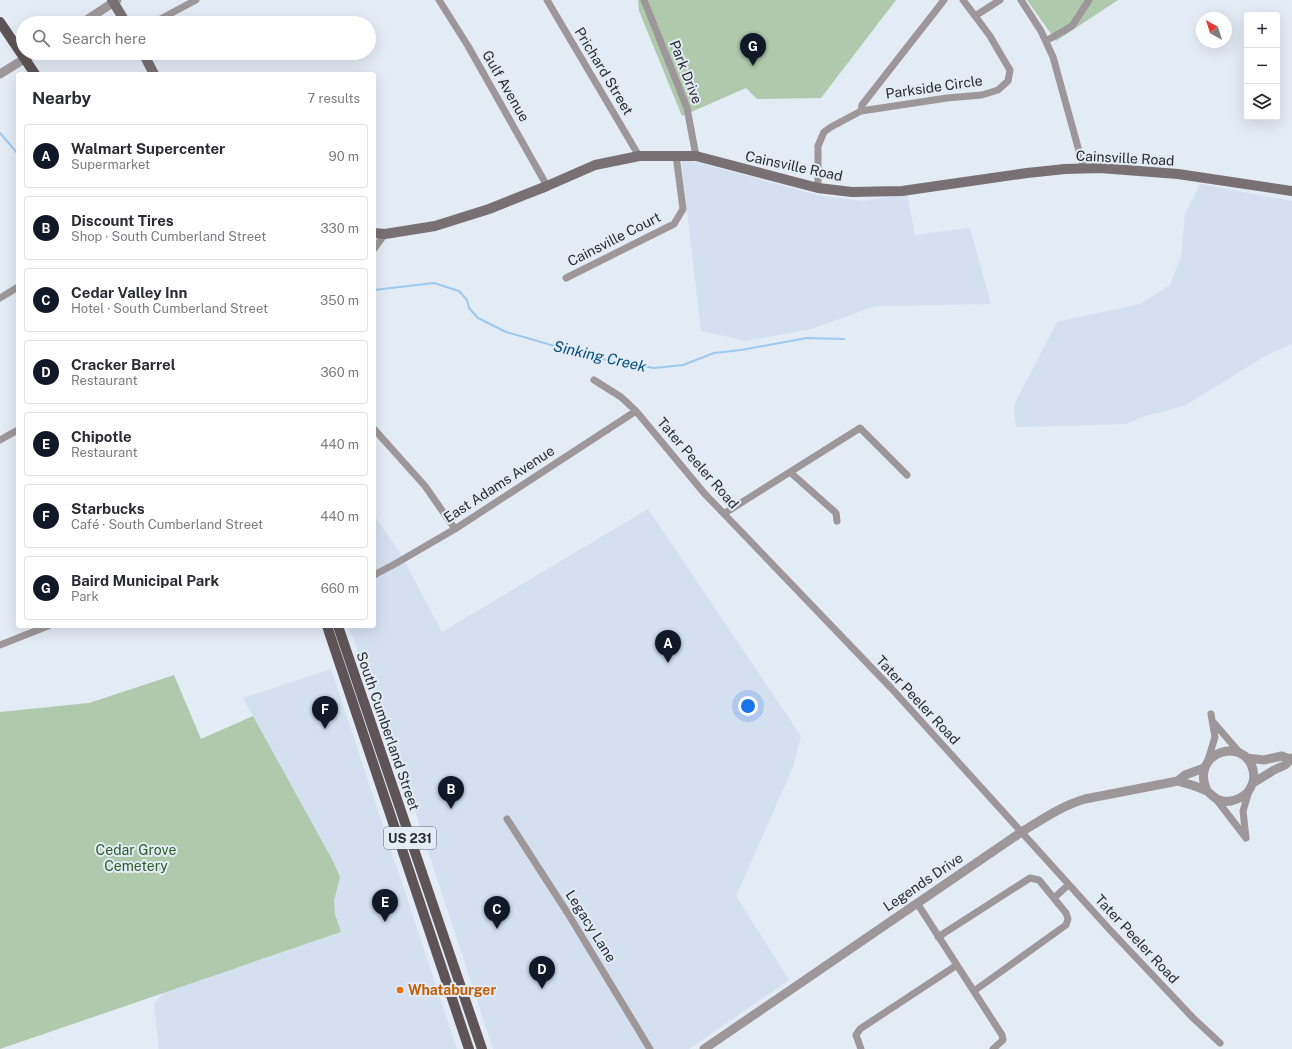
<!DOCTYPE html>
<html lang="en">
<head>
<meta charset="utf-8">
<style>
	:root { --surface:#fff; --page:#f2f2f3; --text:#2b2b33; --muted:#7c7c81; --line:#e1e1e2; --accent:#111827 }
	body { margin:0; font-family:"Public Sans",sans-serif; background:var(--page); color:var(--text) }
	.controls { position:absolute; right:12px; top:12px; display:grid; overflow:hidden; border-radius:4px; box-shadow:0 4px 16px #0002 }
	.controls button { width:36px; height:36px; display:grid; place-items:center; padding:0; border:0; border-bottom:1px solid var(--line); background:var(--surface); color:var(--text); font:20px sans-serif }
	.compass { position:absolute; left:1196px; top:12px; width:36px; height:36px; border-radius:50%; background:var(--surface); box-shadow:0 4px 16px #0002; rotate:321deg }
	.you { position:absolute; left:748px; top:706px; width:14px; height:14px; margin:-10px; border:3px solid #fff; border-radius:50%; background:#1a73e8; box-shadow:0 0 0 6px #1a73e833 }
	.badge { display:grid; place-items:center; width:26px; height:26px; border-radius:50%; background:var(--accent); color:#fff; font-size:13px; font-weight:700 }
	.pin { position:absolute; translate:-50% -33px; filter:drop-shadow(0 1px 2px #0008) }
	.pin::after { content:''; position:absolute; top:21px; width:14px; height:12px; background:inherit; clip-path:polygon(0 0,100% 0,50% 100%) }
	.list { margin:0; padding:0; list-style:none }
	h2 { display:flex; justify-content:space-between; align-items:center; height:52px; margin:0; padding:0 16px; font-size:17px }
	h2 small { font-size:13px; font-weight:400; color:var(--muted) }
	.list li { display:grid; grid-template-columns:26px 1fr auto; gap:12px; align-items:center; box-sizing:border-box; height:64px; margin:0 8px 8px; padding:0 8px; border:1px solid var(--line); border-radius:4px }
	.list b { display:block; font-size:15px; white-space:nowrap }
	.list p { margin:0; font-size:13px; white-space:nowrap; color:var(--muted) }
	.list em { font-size:13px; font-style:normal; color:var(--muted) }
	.icon { flex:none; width:22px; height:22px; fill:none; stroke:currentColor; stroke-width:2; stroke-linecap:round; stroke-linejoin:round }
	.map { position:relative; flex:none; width:1292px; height:1049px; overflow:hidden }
	.search { position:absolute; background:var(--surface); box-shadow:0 4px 16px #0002; left:16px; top:16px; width:360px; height:44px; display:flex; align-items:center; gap:10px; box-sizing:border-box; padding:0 14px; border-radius:22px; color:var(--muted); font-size:15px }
	.panel { position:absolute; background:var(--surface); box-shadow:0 4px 16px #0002; left:16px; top:72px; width:360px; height:556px; border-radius:4px }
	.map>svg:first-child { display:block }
	.built { fill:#d4dfef }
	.green { fill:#afc9ad }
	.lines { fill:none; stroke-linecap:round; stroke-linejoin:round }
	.stream { stroke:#9ec9ef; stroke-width:2 }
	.minor { stroke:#9d9799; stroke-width:7 }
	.tertiary { stroke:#9d9799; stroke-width:9 }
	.secondary { stroke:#787073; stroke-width:10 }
	.primary { stroke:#5e5457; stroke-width:10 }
	.food-dot { fill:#e8710a; stroke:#e3ebf5; stroke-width:1.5 }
	.labels { text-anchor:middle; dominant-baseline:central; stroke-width:4; stroke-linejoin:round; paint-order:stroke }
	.shield { fill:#e3ebf5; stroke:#60656a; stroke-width:1 }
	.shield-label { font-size:13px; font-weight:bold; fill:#282b2e }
	.street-label { font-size:14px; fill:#282b2e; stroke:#e3ebf5 }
	.park-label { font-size:14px; fill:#285c27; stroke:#e3ebf5 }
	.food-label { font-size:14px; font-weight:bold; fill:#c56008; stroke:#e3ebf5; text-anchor:start }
	.water-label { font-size:15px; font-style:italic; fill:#034d7b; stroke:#e3ebf5 }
</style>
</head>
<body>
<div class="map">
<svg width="1292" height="1049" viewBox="0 0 1292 1049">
	<rect width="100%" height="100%" fill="#e3ebf5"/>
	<!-- built -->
	<path class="built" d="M681,158L817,195L863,201L907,194L915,235L970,228L991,304L876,306L811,329L746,341L701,331Z
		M1200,184L1292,201V344L1267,355L1184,406L1145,416L1126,424L1016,427L1014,405L1057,322L1140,304L1170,285L1181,257L1185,214Z
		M648,509L801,736L793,767L736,896L789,980L689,1049H493L382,711L348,626H374V515L400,553L442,632Z
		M331,669L457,1049H159L154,1004L164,993L341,932L335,914L334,901L340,877L333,861L243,698Z"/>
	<!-- green -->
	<path class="green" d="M638,0H896L821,98L757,99L746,88L682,116L639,11Z
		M1027,0H1118L1056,41Z
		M174,675L201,739L253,716L333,861L340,877L334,901L335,914L341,932L0,1049V712L89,703Z"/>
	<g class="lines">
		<!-- stream -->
		<path class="stream" d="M0,133L18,154
			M374,290L434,283L459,291L467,300L469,308L478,318L506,332L596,358L654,368L683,365L714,353L741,350L807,338L844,339"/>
		<!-- minor -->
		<path class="minor" d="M439,0L468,46L547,186
			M547,0L639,156
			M644,0L687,108L696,156
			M1021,0L1041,31L1053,57L1084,169
			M975,16L1000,0
			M153,23L196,0
			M1046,41L1072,26L1089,0
			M861,111L862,105L944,0
			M818,188V146L824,132L831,127L861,111L947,98L982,95L998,90L1008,81L1010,70L1001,55L990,36L963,0
			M374,249L385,234
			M566,278L674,224L683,209L676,155
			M0,298L18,287
			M594,380L621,397L636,411L704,493L892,689L1110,930L1193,1018L1220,1043
			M374,429L425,486L455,529
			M0,440L18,430
			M790,472L836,513L837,521
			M725,513L860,428L907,475
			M374,575L393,565L455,529L636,411
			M0,645L48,626
			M1214,723L1240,753
			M1208,760L1215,737L1211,714
			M1216,799L1246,838
			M507,819L567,912L650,1049
			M1246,838L1243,811L1249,791
			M1054,898L1068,885
			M917,903L1002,1035L1003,1040L993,1049
			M938,937L1030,878L1039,880L1066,913L1068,919L1066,925L974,991
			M861,1049L856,1035L860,1029L957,965"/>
		<!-- tertiary -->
		<path class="tertiary" d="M82,23L117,0
			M0,74L34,53
			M1247,758L1264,760L1282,756L1290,759
			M1178,781C1187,784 1198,786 1207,791C1209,792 1211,795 1214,797C1224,805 1238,801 1247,793C1252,787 1255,778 1253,770C1245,735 1189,752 1207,791
			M1253,783L1274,770L1285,765L1292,758
			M704,1049L1020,833C1041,820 1061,806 1085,799L1178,781L1185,775L1204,768"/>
		<!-- secondary -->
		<path class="secondary" d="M112,0L126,23
			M143,53L154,74
			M374,233L385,234L435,226L489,209L547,186L595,165L639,156H696L818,188L852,192L902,191L1027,173L1065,169L1100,168L1178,174L1292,191"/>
		<!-- primary -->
		<path class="primary" d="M0,22L35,74
			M327,626L469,1049
			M338,626L482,1049"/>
	</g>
	<!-- markers -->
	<circle class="food-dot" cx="400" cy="990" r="4"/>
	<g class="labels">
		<!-- shield labels -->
		<rect class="shield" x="384" y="827" width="52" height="22" rx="3"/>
		<g class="shield-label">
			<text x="410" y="838">US 231</text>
		</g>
		<!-- street labels -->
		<g class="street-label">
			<text transform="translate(604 71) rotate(59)">Prichard Street</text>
			<text transform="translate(686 72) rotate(69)">Park Drive</text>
			<text transform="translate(506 86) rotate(60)">Gulf Avenue</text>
			<text transform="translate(934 87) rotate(-8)">Parkside Circle</text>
			<text transform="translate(1125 158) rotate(3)">Cainsville Road</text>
			<text transform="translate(794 166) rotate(12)">Cainsville Road</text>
			<text transform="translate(614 239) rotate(-27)">Cainsville Court</text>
			<text transform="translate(698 463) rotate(49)">Tater Peeler Road</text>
			<text transform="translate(499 484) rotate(-33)">East Adams Avenue</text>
			<text transform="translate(918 700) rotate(47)">Tater Peeler Road</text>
			<text transform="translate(388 731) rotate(71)">South Cumberland Street</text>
			<text transform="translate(923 882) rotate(-34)">Legends Drive</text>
			<text transform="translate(591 926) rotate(58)">Legacy Lane</text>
			<text transform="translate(1137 939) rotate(47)">Tater Peeler Road</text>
		</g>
		<!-- park labels -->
		<g class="park-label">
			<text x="136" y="850">Cedar Grove<tspan x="136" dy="16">Cemetery</tspan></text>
		</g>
		<!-- food labels -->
		<g class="food-label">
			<text x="408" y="990">Whataburger</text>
		</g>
		<!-- water labels -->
		<g class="water-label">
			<text transform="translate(600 356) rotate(13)">Sinking Creek</text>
		</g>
	</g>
</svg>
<div class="controls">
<button>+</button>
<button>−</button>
<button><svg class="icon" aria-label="layers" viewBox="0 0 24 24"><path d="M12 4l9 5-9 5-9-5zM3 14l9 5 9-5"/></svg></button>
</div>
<svg class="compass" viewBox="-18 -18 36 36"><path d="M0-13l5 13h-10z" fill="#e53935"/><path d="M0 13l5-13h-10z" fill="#7c7c81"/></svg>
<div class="you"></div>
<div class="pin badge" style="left:668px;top:663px">A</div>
<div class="pin badge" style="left:451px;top:809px">B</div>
<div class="pin badge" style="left:497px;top:929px">C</div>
<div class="pin badge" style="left:542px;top:989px">D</div>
<div class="pin badge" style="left:385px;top:922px">E</div>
<div class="pin badge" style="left:325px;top:729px">F</div>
<div class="pin badge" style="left:753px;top:66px">G</div>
<div class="search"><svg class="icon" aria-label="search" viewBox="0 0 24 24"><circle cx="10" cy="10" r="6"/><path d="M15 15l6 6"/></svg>Search here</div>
<section class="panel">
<h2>Nearby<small>7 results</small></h2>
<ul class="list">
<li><span class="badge">A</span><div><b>Walmart Supercenter</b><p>Supermarket</p></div><em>90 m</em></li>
<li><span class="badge">B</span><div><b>Discount Tires</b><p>Shop · South Cumberland Street</p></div><em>330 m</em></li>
<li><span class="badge">C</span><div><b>Cedar Valley Inn</b><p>Hotel · South Cumberland Street</p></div><em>350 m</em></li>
<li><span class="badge">D</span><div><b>Cracker Barrel</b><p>Restaurant</p></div><em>360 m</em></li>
<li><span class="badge">E</span><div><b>Chipotle</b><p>Restaurant</p></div><em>440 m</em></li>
<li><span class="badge">F</span><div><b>Starbucks</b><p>Café · South Cumberland Street</p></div><em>440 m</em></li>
<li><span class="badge">G</span><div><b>Baird Municipal Park</b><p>Park</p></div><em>660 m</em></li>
</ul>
</section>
</div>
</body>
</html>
